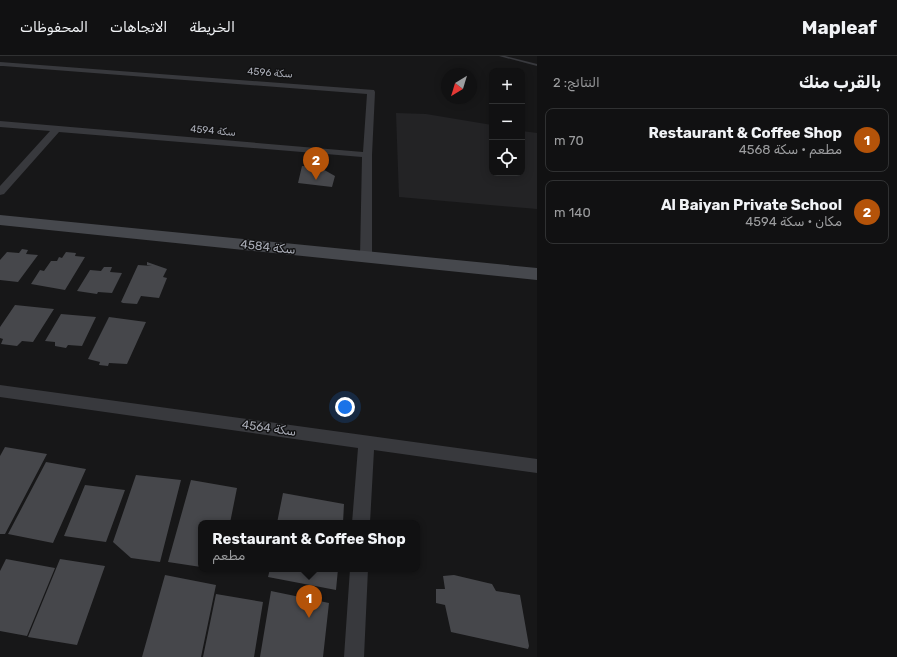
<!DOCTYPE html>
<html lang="ar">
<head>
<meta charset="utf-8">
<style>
	:root { --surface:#111112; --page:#1a1a1b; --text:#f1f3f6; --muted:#9c9d9f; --line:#303132; --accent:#b45309 }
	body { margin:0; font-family:Rubik,Cairo,sans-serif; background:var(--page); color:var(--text); direction:rtl }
	.controls { position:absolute; right:12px; top:12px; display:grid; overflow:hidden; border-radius:8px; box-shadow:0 2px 10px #0003 }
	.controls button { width:36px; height:36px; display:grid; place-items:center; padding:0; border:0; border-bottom:1px solid var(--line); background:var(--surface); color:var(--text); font:20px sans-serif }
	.compass { position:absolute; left:441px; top:12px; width:36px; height:36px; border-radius:50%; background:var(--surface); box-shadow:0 2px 10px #0003; rotate:218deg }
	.you { position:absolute; left:345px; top:351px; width:14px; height:14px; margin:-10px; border:3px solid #fff; border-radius:50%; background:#1a73e8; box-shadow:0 0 0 6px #1a73e833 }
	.badge { display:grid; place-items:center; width:26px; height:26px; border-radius:50%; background:var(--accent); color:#fff; font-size:13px; font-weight:700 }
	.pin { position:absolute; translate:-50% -33px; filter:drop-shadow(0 1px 2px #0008) }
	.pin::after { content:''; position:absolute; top:21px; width:14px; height:12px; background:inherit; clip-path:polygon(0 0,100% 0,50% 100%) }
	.popup { position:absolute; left:198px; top:464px; width:222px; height:52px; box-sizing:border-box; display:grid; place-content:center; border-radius:8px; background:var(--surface); filter:drop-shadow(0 1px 3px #0005); font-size:13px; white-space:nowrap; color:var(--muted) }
	.popup b { font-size:15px; color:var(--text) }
	.popup::after { content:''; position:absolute; left:50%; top:100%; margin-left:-8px; border:8px solid transparent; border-top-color:var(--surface) }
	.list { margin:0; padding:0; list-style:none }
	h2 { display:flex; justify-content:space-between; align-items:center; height:52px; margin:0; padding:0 16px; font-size:17px }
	h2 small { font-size:13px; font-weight:400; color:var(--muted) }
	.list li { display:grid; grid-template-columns:26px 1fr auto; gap:12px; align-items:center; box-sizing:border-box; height:64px; margin:0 8px 8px; padding:0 8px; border:1px solid var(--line); border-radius:8px }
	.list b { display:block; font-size:15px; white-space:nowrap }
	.list p { margin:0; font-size:13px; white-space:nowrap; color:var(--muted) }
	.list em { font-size:13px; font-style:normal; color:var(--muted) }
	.icon { flex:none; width:22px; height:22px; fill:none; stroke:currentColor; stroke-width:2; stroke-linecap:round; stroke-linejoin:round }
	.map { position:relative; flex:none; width:537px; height:601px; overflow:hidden; direction:ltr }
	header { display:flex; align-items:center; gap:24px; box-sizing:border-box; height:56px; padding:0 20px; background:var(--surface); border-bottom:1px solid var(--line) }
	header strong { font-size:19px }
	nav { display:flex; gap:22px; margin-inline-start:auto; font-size:14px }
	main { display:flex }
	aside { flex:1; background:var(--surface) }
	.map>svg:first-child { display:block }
	.built { fill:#232325 }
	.building { fill:#46474b }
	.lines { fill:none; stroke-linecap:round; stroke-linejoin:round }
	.lane { fill:#38393d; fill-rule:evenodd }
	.street { fill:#38393d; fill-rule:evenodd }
	.secondary { fill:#46484d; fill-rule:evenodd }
	.labels { text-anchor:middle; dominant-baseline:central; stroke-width:3; stroke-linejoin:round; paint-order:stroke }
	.far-street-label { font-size:10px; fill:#aaadb7; stroke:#121213 }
	.street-label { font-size:12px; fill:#aaadb7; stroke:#121213 }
</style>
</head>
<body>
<header>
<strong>Mapleaf</strong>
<nav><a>الخريطة</a><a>الاتجاهات</a><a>المحفوظات</a></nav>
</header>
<main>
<aside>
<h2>بالقرب منك<small>النتائج: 2</small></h2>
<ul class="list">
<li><span class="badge">1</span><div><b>Restaurant &amp; Coffee Shop</b><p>مطعم · سكة 4568</p></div><em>70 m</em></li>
<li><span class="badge">2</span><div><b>Al Baiyan Private School</b><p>مكان · سكة 4594</p></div><em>140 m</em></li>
</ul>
</aside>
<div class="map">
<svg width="537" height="601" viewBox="0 0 537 601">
	<rect width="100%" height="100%" fill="#171718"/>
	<!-- built -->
	<path class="built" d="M396,57L426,58L492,69V117H522V75L537,77V153L399,141Z"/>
	<!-- building -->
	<path class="building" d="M302,110L319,111L335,120L332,131L298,127Z
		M22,193L28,194L26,198L38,199L18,226L0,224V204L7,196L19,197Z
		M66,196L76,197L75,200L85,201L65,234L31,228L40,214L44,215L51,205H57L59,201L62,202Z
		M147,206L167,213L163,221L167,222L159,242L141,240L137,248L123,247L121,246L138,209L152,210L147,209Z
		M104,211H112L110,216L122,217L112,237L98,236L97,238L77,235L90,214L101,215Z
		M15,249L54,253L33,286L22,285L17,290L1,288L3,283L0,282V271Z
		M61,258L96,261L82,290L68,289L66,292L55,290V286L45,285Z
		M109,261L146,266L127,308L109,307L108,310L99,309L100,306L88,303Z
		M5,391L47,398L5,478H0V400Z
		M46,406L86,413L53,487L8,478Z
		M136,419L181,424L160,506L131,502L113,486Z
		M191,424L237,432L230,467H201V511L168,506Z
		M85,429L125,434L106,486L64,480Z
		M283,437L344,448L343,467H277Z
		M6,503L55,512L27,580L0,575V515Z
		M60,503L105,510L77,589L28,581Z
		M270,513H338L336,534L268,521Z
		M165,519L216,529L201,601H142Z
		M454,519L492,528L496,535L520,539L529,590L528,593L451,576L445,549L436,547V533H445L443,520Z
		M271,535L329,547L323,601H260Z
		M216,538L263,546L254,601H203Z"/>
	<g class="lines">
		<!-- lane -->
		<path class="lane" d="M499,0H505L537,8V10Z"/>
		<!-- street -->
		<path class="street" d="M0,6L374,34L375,36L372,99V201L370,204H362L360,201L362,101L59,76L4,138L0,139V130L50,75L0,71V65L363,96L367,38L3,10H0Z
			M0,329L537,403V417L374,394L370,467H352L358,392L0,341Z
			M350,513H368L364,601H344Z"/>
		<!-- secondary -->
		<path class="secondary" d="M0,159L537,212V224L0,169Z"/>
	</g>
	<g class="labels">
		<!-- far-street labels -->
		<g class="far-street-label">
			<text transform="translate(270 17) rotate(4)">سكة 4596</text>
			<text transform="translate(213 75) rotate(5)">سكة 4594</text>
		</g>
		<!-- street labels -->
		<g class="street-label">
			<text transform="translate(268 191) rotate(6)">سكة 4584</text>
			<text transform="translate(269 372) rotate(8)">سكة 4564</text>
		</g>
	</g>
</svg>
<div class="controls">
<button>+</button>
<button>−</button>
<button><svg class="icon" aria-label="locate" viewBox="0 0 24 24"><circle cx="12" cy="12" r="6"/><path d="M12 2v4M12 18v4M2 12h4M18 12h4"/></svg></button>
</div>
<svg class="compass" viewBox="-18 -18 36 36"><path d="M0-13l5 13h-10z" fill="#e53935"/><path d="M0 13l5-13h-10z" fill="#9c9d9f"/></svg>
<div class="you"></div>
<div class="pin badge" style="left:309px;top:562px">1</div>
<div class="popup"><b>Restaurant &amp; Coffee Shop</b>مطعم</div>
<div class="pin badge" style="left:316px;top:124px">2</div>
</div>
</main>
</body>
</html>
